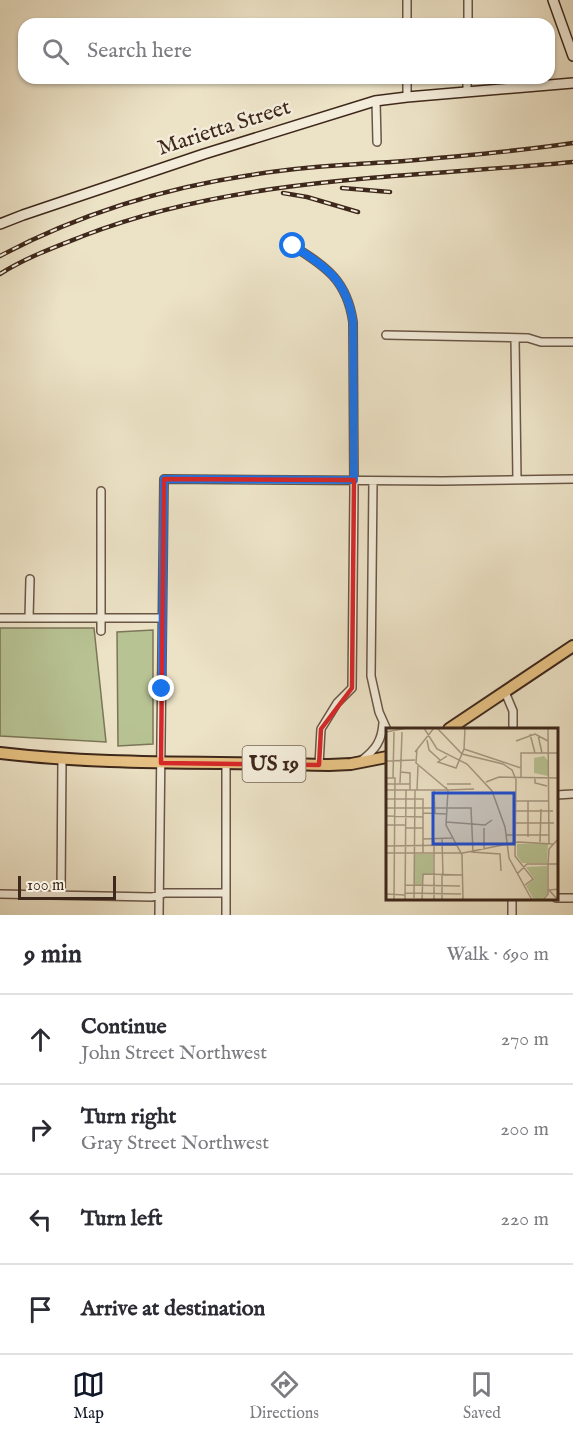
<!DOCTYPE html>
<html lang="en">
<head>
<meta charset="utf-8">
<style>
	:root { --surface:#fff; --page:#f7f7f7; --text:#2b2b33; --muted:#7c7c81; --line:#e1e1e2; --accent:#111827 }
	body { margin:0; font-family:"IM FELL English",serif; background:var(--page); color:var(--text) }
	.scale { position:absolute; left:18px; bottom:15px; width:98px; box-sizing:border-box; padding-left:6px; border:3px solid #3e281b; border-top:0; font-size:16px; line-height:21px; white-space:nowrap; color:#3e281b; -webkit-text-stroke:4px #f3ecda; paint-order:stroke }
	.stop { position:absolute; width:18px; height:18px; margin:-14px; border:4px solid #1a73e8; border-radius:50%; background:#fff }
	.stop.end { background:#1a73e8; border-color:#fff; box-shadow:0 2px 6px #0008 }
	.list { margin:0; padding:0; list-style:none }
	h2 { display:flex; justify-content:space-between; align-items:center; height:78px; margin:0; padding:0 24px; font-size:26px }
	h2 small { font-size:20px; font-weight:400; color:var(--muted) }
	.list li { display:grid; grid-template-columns:39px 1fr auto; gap:18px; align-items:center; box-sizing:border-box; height:90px; padding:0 24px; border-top:2px solid var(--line) }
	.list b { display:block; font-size:22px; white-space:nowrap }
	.list p { margin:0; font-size:20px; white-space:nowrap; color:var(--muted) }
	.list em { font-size:20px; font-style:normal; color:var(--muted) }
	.icon { flex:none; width:33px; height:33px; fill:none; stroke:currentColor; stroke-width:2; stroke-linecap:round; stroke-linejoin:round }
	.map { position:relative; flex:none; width:573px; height:915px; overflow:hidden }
	.search { position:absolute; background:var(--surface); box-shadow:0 2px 4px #0004; left:18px; right:18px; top:18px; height:66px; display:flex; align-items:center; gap:15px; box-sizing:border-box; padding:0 21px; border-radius:18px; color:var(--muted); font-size:22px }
	.sheet { height:438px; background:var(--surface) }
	nav { display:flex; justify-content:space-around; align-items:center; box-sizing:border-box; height:84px; border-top:2px solid var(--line); background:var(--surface); font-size:16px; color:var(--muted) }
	nav a { display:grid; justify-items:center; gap:3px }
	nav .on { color:var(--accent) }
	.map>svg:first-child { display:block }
	.green { fill:#b8c394; stroke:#7b7658; stroke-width:1.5 }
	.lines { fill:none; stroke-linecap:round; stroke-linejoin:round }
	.street-casing { stroke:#6a5646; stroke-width:10 }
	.secondary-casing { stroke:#3e281b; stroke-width:12 }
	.primary-casing { stroke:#3e281b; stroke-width:14 }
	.street { stroke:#f3ecda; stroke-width:7 }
	.secondary { stroke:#f3ecda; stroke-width:9 }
	.primary { stroke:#e6c183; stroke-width:10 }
	.rail-casing { stroke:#3e281b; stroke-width:4.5 }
	.rail { stroke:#f3ecda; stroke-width:2; stroke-dasharray:7; stroke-linecap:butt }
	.route { stroke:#1a73e8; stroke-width:8 }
	.marked { fill:none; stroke:#d62828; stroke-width:4.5; stroke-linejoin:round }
	.labels { text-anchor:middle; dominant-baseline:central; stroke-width:5; stroke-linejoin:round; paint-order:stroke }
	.shield { fill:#f3ecda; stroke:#746354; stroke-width:1.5 }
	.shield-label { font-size:21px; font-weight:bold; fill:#3e281b }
	.street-label { font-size:22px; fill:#3e281b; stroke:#f3ecda }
	.inset-road { fill:none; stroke:#a69882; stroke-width:1.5 }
	.view { fill:#1d4ed8; fill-opacity:0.15; stroke:#1d4ed8; stroke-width:3 }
	.inset-edge { fill:none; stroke:#3e281b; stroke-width:3 }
</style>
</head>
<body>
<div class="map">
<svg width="573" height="915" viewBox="0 0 573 915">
	<rect width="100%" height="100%" fill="#ece2c6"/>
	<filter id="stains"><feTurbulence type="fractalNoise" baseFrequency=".00333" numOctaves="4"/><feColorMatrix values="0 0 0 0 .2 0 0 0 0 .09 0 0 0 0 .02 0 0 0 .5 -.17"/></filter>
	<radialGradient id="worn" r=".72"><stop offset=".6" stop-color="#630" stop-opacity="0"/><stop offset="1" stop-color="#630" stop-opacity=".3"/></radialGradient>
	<!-- green -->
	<path class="green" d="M0,628H94L106,742L0,736Z
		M153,630V744L118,746L117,632Z"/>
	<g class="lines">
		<defs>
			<path id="street" d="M407,24V0
				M468,24V0
				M467,92V78
				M407,97V78
				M376,101L377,142
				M293,246C327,267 347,281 353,322L354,489L352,688L337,703L321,729L319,765
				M386,335L528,338L541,342H573
				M515,338L517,480
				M373,481L371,676L379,712L387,730
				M0,618H162
				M29,618L30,579
				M101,631V491
				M505,692L513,711V729
				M362,760C375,750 382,741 383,723
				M556,795L573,794
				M0,894L152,897L165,893H226
				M61,895L62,759
				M556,898H573
				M159,915L164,479L443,481L573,479
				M226,915V764
				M512,915V898"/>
			<path id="secondary" d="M553,0L573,56
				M0,224L23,215L204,154L375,101L407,97L573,83"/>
			<path id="primary" d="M449,729L573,646
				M0,753C110,766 219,761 329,765L351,764L387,757"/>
		</defs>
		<!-- street casing -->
		<use href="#street" class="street-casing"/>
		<!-- secondary casing -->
		<use href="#secondary" class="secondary-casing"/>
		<!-- primary casing -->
		<use href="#primary" class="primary-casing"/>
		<!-- street -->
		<use href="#street" class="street"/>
		<!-- secondary -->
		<use href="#secondary" class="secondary"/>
		<!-- primary -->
		<use href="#primary" class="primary"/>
		<defs>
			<path id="rail" d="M342,188L390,192
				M283,193L307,197L358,212
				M0,256C77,215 164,188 251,175C297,167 344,165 391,162C452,157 513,152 573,143
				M0,274C25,258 55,247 83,236C238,176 409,178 573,162"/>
		</defs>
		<!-- rail casing -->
		<use href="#rail" class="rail-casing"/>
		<!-- rail -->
		<use href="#rail" class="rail"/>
	</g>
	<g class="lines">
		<!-- route -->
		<path class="route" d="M162,689L164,479L354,480L353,322C347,281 327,267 293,246"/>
	</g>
	<!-- marked area -->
	<path class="marked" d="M164,479L354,480L352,688L321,729L319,765L161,763Z"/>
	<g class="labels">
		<!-- shield labels -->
		<rect class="shield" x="242.5" y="746" width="63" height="36" rx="4.5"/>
		<g class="shield-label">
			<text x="274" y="764">US 19</text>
		</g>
		<!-- street labels -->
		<g class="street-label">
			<text transform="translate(224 128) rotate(-18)">Marietta Street</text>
		</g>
	</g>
	<!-- overview -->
	<g transform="translate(386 728)">
		<rect width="172" height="172" fill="#ece2c6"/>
		<path d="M158,28L162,33V48L148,45V30ZM162,115L161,135H136L131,128V116ZM28,126H47V146H38L36,157H28ZM161,138V166L155,172H148L140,158L148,151L140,139Z" fill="#b8c394"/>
		<path class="inset-road" d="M38,0L51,21L81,36L106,63L119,99L123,130L146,172M51,0L76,26L117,36L126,42L130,52L129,128L147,151L139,157M162,0L163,116M0,4L21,0M144,6L149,25M152,7L156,25M41,12L43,22L54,32M130,13L149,6L162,13M31,21L30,35L62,62M78,21L135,40M29,24L48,0M61,28L52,34L70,40L78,21L79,0M15,32L16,4M0,33L29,32M14,44L24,45V62M149,49V55L161,58M0,50H9L8,172M7,50L8,4M135,50V25H173M100,54L113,49L173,50M14,55L15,33M0,56H24M61,56H85M60,59L61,62L88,61M0,62H61M31,62L32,38M48,62L49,86M62,62L60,97L76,127L77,172M0,71H37V125M130,73H162M0,80H85L87,124M130,83H167M37,85L60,86M0,88L37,89M60,94L99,97L106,92M130,95H168M0,97H19M19,100H37M120,107H163M142,109V73M37,111L66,110M56,111L57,147M154,114L155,81M0,118L71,117M98,122V100M85,124L114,126L115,143M0,125H77L132,114L167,116M162,136L163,121L173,110M131,146L141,136H173M56,147V172M19,157L74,158M19,165L75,166M0,166L19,167M28,170L29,62M19,172L20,62M36,172L37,146L76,147M48,172V111M157,172L162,166V136M172,172L163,162L173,161"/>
		<path class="view" d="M47,65H128V116H47Z"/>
		<rect width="172" height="172" class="inset-edge"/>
	</g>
	<rect width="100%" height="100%" filter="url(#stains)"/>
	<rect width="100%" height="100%" fill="url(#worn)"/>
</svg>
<div class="scale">100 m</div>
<div class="stop" style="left:293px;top:246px"></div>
<div class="stop end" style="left:162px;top:689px"></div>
<div class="search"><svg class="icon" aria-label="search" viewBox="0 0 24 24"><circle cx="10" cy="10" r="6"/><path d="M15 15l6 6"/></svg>Search here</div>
</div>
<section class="sheet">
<h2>9 min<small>Walk · 690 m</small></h2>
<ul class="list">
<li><svg class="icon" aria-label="ahead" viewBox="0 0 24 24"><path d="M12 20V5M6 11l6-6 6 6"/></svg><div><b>Continue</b><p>John Street Northwest</p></div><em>270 m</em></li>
<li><svg class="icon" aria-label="right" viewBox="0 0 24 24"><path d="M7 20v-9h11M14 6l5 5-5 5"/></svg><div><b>Turn right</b><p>Gray Street Northwest</p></div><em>200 m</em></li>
<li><svg class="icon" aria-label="left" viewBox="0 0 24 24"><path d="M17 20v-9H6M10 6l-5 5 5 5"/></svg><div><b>Turn left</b></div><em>220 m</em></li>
<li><svg class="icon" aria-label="arrive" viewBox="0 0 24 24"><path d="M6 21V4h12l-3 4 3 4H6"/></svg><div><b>Arrive at destination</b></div></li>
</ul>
</section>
<nav>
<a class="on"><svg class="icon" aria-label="map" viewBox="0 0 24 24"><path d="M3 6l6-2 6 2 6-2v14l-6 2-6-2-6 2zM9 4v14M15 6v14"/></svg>Map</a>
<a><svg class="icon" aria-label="directions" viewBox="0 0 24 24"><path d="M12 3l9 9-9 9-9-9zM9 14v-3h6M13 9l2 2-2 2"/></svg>Directions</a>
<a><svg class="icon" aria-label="saved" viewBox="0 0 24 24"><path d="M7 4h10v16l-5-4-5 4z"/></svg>Saved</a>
</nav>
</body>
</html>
